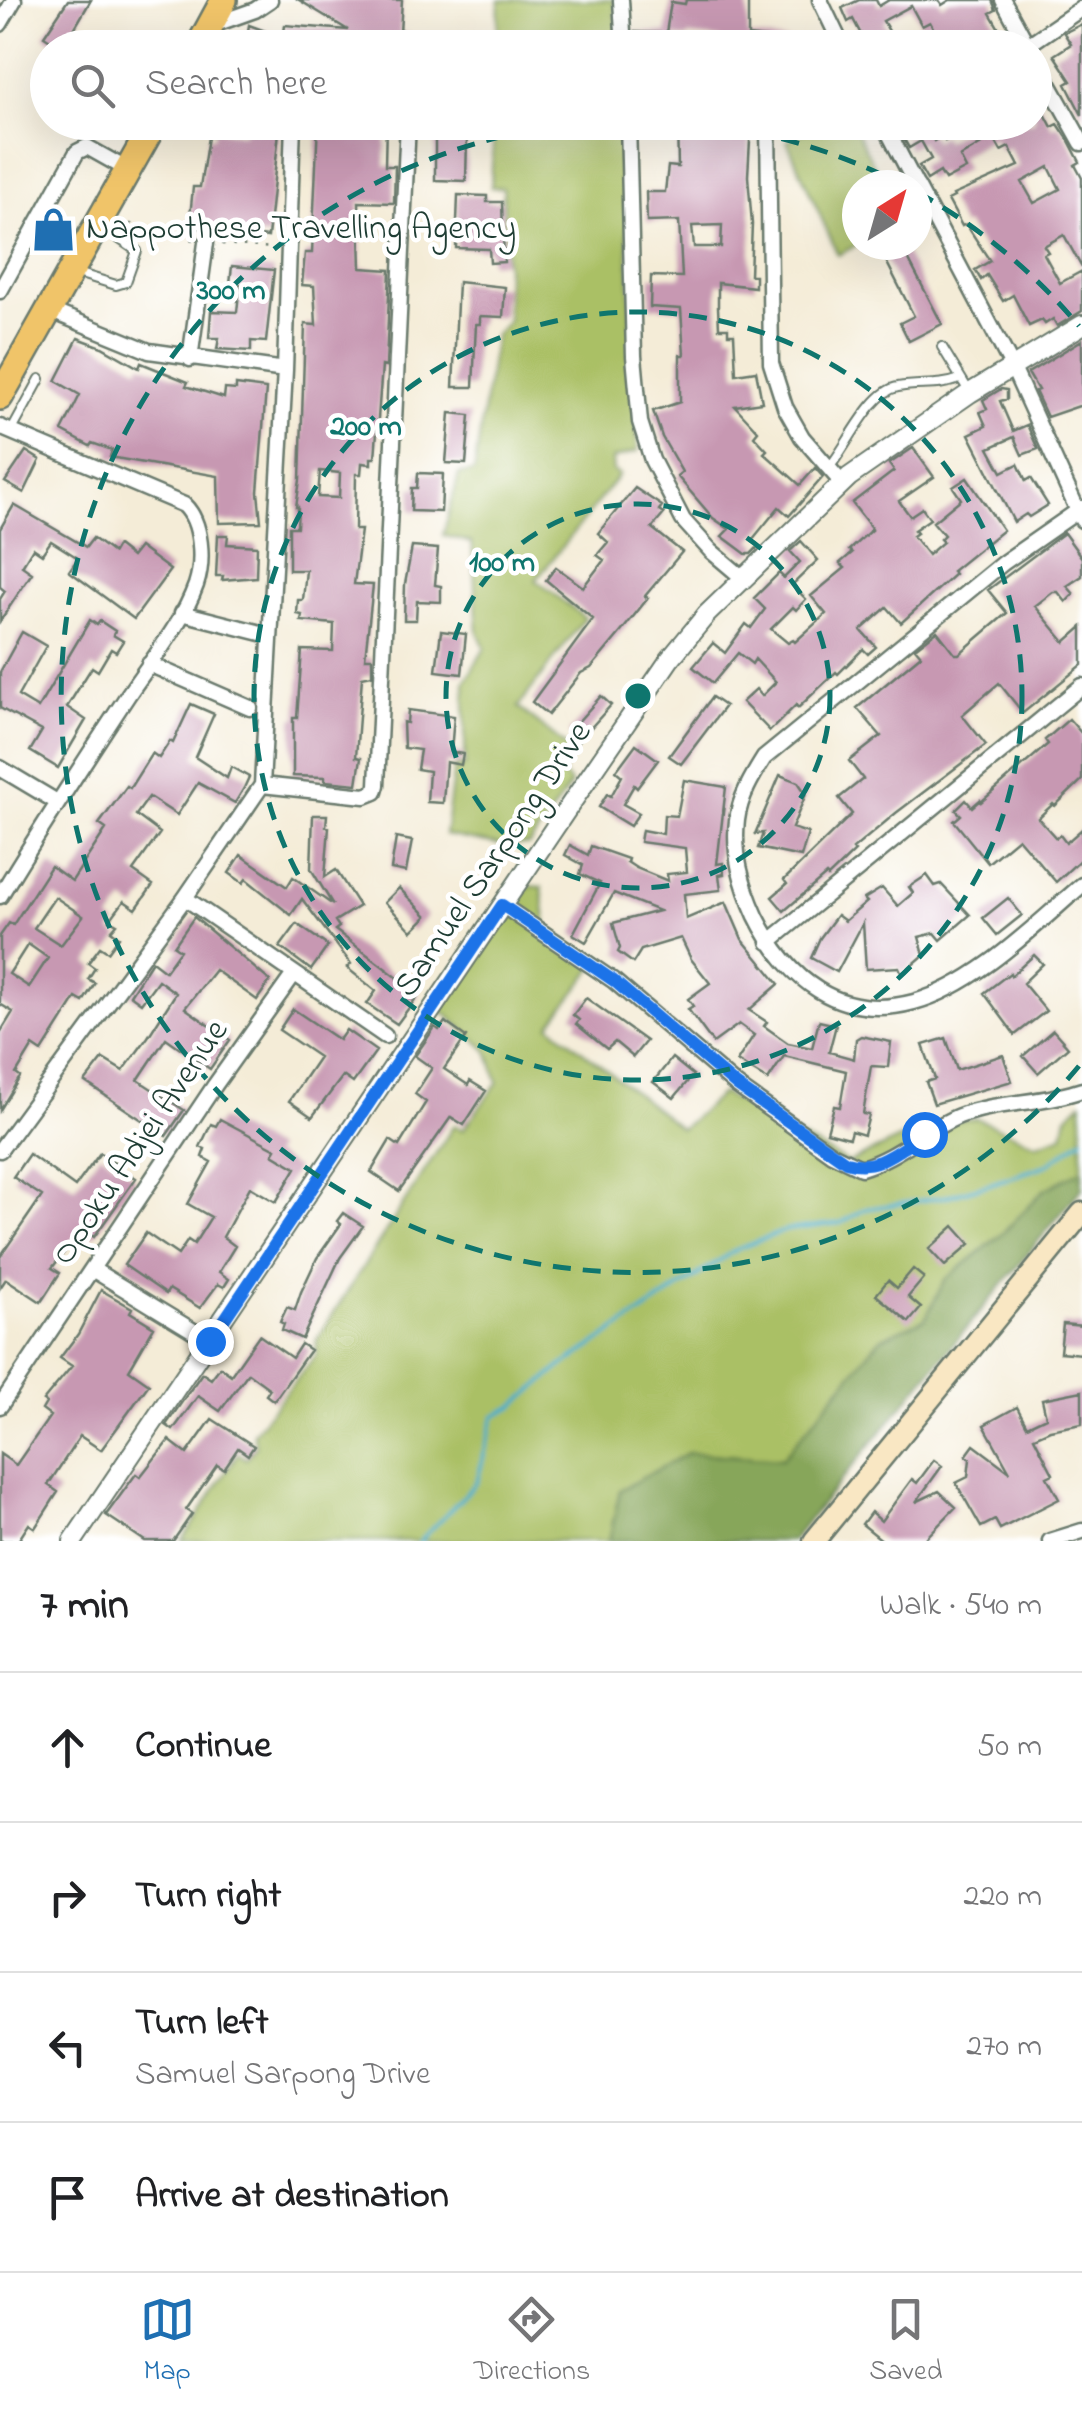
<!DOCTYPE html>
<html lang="en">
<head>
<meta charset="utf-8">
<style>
	:root { --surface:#fff; --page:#f6f6f6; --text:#202124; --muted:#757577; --line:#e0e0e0; --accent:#1f6fb2 }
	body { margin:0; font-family:"Indie Flower",sans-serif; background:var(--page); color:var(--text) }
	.compass { position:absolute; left:842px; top:170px; width:90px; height:90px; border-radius:50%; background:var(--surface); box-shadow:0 10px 40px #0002; rotate:37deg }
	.stop { position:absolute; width:30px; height:30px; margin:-22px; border:8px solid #1a73e8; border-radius:50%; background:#fff }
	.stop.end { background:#1a73e8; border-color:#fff; box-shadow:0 2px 10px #0008 }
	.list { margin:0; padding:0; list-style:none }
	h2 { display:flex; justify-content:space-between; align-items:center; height:130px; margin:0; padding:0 40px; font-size:42px }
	h2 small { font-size:32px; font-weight:400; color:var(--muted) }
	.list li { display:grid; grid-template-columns:65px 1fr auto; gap:30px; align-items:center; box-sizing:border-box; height:150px; padding:0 40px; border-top:2px solid var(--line) }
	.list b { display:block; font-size:38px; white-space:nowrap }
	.list p { margin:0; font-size:32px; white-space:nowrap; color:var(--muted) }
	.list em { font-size:32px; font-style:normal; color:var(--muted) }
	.icon { flex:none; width:55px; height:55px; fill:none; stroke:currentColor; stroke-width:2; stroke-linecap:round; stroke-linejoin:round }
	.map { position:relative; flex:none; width:1082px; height:1541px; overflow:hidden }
	.search { position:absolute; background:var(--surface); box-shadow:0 10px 40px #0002; left:30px; right:30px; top:30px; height:110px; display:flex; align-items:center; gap:25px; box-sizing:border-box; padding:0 35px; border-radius:55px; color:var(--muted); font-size:38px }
	.sheet { height:730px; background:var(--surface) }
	nav { display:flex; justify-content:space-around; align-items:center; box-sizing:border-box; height:140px; border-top:2px solid var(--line); background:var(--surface); font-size:28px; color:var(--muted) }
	nav a { display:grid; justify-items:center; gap:5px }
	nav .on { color:var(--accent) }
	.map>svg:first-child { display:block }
	.green { fill:#aac065; stroke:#647e4c; stroke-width:2.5 }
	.forest { fill:#87a65a; stroke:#537247; stroke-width:2.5 }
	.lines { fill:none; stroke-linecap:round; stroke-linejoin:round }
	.stream { stroke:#4baeca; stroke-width:4 }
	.building { fill:#c798b2; fill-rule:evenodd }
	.service-casing { stroke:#6a7a6d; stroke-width:12 }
	.minor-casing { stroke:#6a7a6d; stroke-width:19 }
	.tertiary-casing { stroke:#6a7a6d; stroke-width:22 }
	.secondary-casing { stroke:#6a7a6d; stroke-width:25 }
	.trunk-casing { stroke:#6a7a6d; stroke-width:30 }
	.path { stroke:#6a7a6d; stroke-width:2.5; stroke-dasharray:2.5 8; stroke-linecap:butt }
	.service { stroke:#fff; stroke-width:8 }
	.minor { stroke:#fff; stroke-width:14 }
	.tertiary { stroke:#fff; stroke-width:18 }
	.secondary { stroke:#f9e7c3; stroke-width:20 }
	.trunk { stroke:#f0c469; stroke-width:25 }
	.route { stroke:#1a73e8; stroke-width:12 }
	.ring { fill:none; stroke:#0f766e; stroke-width:5; stroke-dasharray:18 12 }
	.labels { text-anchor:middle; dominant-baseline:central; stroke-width:9; stroke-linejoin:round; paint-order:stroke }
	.poi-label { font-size:35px; fill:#1f3d34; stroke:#fff; text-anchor:start }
	.street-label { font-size:35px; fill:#1f3d34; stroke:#fff }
	.centre { fill:#0f766e; stroke:#fff; stroke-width:5 }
	.ring-label { font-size:30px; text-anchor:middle; font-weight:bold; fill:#0f766e; stroke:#fff; stroke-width:9; stroke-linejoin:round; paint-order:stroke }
</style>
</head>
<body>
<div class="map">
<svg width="1082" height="1541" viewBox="0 0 1082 1541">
	<rect width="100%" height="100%" fill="#fff"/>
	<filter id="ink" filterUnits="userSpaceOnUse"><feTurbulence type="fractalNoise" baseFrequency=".01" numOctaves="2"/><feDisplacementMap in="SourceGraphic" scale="20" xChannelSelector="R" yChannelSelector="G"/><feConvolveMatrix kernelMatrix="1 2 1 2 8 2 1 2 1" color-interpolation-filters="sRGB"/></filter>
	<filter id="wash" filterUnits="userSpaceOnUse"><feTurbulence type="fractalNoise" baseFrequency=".0048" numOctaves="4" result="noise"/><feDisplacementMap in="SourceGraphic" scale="40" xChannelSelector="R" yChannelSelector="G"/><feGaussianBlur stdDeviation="2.25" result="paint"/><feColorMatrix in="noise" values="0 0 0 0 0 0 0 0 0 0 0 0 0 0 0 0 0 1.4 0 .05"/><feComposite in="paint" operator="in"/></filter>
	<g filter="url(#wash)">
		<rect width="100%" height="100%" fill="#f4ecd7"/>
		<!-- green -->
		<path class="green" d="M499,0H614L619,47L497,48Z
			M825,122L852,123L884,185H857V245L838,255L787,141Z
			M494,123H622L638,451L612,459L613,471L619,475L536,580L585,618L518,707L568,748L563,775L571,784L529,845H498L445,835L454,768L465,766V682L485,648L478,632L472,543L443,535L459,474L474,472L495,335L508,321L503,188L491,187Z
			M530,886L542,887L547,930L595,966L550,1025L681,1129L722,1093L848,1163L930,1125L976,1118L1037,1144L1063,1135L1067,1116L1082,1102V1170L1044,1190L1001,1235L945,1280L925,1319L881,1338L782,1459L688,1453L620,1490L609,1541H182L238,1453L246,1459L256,1446L253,1433L316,1355L317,1339L454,1125L463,1130L498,1082L488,1051L440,1009L510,907Z"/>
		<!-- forest -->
		<path class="forest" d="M1082,1170V1188L791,1541H609L620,1490L688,1453L782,1459L881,1338L925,1319L945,1280L1001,1235L1044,1190Z"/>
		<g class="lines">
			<!-- stream -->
			<path class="stream" d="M420,1541L477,1482L494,1416L514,1406L561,1367L735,1250L787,1230L841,1223L865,1209L944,1197L990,1184L1047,1165L1082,1139"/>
		</g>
		<g id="blocks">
			<!-- building -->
			<path class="building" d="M68,0H91L63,48L44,36Z
				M299,0H402L400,33L410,34L409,48H245L249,25L279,36L280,32L284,33L285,25L348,30Z
				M686,0H748V36L793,41L792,48H721V39L688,36L687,39L675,37L674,46H635V32L666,33L671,2L685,4Z
				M859,0H876L879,6L889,0H939L942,5L950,0H992L996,10L990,13L1010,48H924L939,39L930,22L922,26L911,6L883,21L899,48H868L853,19L848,22L842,8Z
				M1082,24V115L1066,84L1071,81L1054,55L1071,44L1064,33Z
				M1034,93L1052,127L1058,124L1068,139L1080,162L1075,165L1082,178V268L1064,235L1044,246L1048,252L1044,254L1060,283L1082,271V311L1057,326L1053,319L1045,324L1042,320L1029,326L1013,295L1003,301L987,275L981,280L975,270L990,261L966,224L962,226L948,200L954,197L953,195L1019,166L1009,147L1001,151L993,137L960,157L966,169L945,180L940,172L927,180L919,166L931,159L921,141L909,148L904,139L926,127L934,141L942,136L945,141L980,122H1034ZM1049,167L1060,189L1034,203L1022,182Z
				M245,122H280L268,237L189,227L193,187H200L208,137H214L215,130L244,134Z
				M318,122H386L385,166H395L394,203L359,202L361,268L390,270L386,367L382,366L375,458H371V464L362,463L361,474H356L355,530H361L354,584L373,585L365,658H372V675L362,677L356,757L361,758L357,784L325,781V777L293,776V718H297L302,650L333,651L334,624L301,621L302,615L297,614L298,600H303L306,570H289V527H297L298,507H296L300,480L305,324L316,325L314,286L302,285L305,253H312ZM320,471L340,473L339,498L318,497Z
				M424,122H438L437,137H467L466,181L435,180V138H423Z
				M677,122H751L748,176L752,224L750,275H755V287L718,283V307L719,328H728V334H734L736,374L756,371L762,402L735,406L758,431L754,436L767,450L764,453L800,485L815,468L823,477L789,516L779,507L752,540L759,546L751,554H746L722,536L729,529L713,518L677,476L682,472L662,437L653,411L680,402V355H684L681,309L650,307L651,276L682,277L679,221L647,222L646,192H665L668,166L678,167ZM722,225L721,247H694L692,226Z
				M458,195L487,196V202H502L504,262L490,263L489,249L456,248Z
				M887,245H901L942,324L909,341L900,323L914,316L880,249Z
				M232,266L274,270L266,342L251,341V351L217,349L219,338H209L211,311L237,312L240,284L230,283Z
				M458,282L505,287L503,317L480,316V324H476L473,387H453Z
				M78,338L102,347L139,368L141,363L188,382L186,386L224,398L225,389L236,390V385L266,389L258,492L261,522L219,523L218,476L110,457L112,450L92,443L90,446L62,431L80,395L56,381Z
				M1082,340V405L1047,417L1035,391L1038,390L1028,373Z
				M1001,389L1007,390V399L1000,401L1013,431L1027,425L1038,449L1022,455L1014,437L989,448L1002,472L1018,464L1026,481L1031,478L1048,505L1029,517L1026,514L1014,522L969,434L986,426L980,412L987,409L983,400Z
				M450,413L470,415L466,464L446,463Z
				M913,448L934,477L899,501L910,516L922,508L930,519L914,530L917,533L913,536L928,555L943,542L940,539L944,535L933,522L961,499L953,487L967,478L1003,530L952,571L955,574L901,623L887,607L861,630L876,647L868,654L863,649L838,674L836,672L798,708L796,705L770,731L742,702L756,689L762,696L776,682L755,659L752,664L738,653L713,683L693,667L713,643L725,653L746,624L751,628L765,609L754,598L779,573L784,578L800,562L790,551L801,541L818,560L792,585L806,599L796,610L793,607L771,629L788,643L793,640L795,642L826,614L811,596L845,568L840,563L852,553L849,550L872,529L852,503L894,471L889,464Z
				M26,451L40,460L24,493L5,482Z
				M418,473L443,474L441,512L411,511L412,488H417Z
				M635,488L662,506L659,510L664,514L652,528L682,552L645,596L648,598L621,632L591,668L581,673L548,715L532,702L593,619L546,580L556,567L583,587L604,560L597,555L608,542L598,533Z
				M14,505L86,547L93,538L113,553L117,546L131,557L139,547L170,570L134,619L69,571L78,558L51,541L42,554L33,548L22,566L32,573L0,621V599L5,591L0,587V529Z
				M1064,533L1082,558V576L1067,586L1074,594L1066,602L1058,592H1053L1035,606L1065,642L1082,627V665L1023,713L999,683L962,715L986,745L896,813L853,849L855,851L828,877L826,875L784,911L772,897L787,884L784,880L852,814L839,798L863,779L849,761L881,736L857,708L921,655L915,648L937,631L955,654H959L1007,613L988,590Z
				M218,535H228L227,544L257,546L256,577L222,580L223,576H216Z
				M412,547L438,549L435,585L441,586V602L417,601L416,620H404L405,584Z
				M90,620L97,625L100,621L115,631L113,635L123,641L116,652L111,649L98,671L92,667L67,707L86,720L58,768L30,751L42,731L0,708V672L22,632L46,646L18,696L38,708Z
				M441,631L466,634L462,674L436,671Z
				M601,696L611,705L578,742L568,733Z
				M712,697L725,706L681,764L669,756Z
				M191,704L214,714L195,757L227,778L231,767L249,777L244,788L235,803L198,783L177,815L149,797L136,815L160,833L133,871L153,885L136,909L124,901L110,920L117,924L111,931L119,937L108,952L100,947L88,963L95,968L88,979L95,983L83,1002L76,998L42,1052L33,1046L16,1074L20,1077L0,1110V1033L13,1012L0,1004V936L9,923L13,925L51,866L72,881L106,829L99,824L127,786L130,788L152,753L159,758L170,741L173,743ZM55,897L83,916L61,945L34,928ZM28,944L48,958L29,987L9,974Z
				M408,710L454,716L451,752L463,754L461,765L446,762L443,803L427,802L429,771L417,769L420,750L404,748L403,722L407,723Z
				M1069,719L1082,734V780L1055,806L1053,804L1038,818L1056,838L1060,835L1066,843L1082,829V858L1056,882L1018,838L988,863L954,821L961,815L956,810L966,800L972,807L980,800L981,802L1048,744L1045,740Z
				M636,744L658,760L637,788L634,785L623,804L639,813L630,826L599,807L607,794L611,796L622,776L616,771Z
				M780,775L798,782L806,794L792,828L808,833L801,857L758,848L763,833L755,834Z
				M684,780L726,787L717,864L723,863L724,874L719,875L721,890L684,894L686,919L726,902L742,939L779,984L749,1010L767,1022L764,1026L788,1043L812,1048L819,1021L836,1025L829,1052L854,1059L856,1039L861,1036L891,1042L888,1067L871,1066L863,1114L869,1115L864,1135L851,1131L849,1138L827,1132L834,1106L840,1107L846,1071L784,1056L768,1080L737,1061L754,1035L739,1024L713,1043L688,1009L693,1006L688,999L710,983L691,959L681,938L641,950L633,963L618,952L620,948L613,923L659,911L614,893L586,942L573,934L600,883L580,874L583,865L565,855L570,845L588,855L591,846L628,859L627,862L636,868L668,881L667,874L687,872L685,848L640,842L642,830L663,834L664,815L677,816Z
				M313,815H327L326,826L329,827L325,877L336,870L359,906L335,921L339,927L335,930L419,994L397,1024L367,1004L376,991L347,968L351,964L302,899L291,915L246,879L243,883L229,873L241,855L287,887L293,877L333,905L311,869Z
				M396,838L412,841L406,872L391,869Z
				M927,875L935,886L941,884L970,915L941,940L935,933L919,937L924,955L902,974L899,967L866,969L863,923L837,972L811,958L820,938L837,915L845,921L867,902L864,899L882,888L898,906L913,893L909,887Z
				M399,888L427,916L412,931L385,902Z
				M1008,898L1022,915L997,935L983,918Z
				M194,917L270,981L257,1000L215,970L185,1008L230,1040L210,1069L166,1038L138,1080L184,1110L166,1136L85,1082L103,1059L123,1071L148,1037L176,993L158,980L141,1003L130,995L152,961L165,971L180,950L174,946Z
				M297,924L328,946L311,970L280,947Z
				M1034,955L1043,964L1023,983L1046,1011L1015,1035L984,993L1010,973L1011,976Z
				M586,998L646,1041L633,1057L615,1042L607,1049L576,1024L579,1020L573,1015Z
				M293,1009L339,1040L346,1030L376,1051L353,1083L343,1076L312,1117L289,1101L319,1057L279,1030Z
				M445,1022L466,1037L444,1069L468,1085L470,1081L486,1091L464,1125L451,1117L399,1191L371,1172L390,1140L399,1146L426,1102L415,1094L432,1068L415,1056L435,1027L439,1030Z
				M1053,1030L1068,1047L1038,1073L1023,1056Z
				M946,1038L957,1070L1003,1055L1012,1081L934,1104L926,1082L935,1079L923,1045Z
				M672,1058L693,1075L674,1098L653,1082Z
				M220,1119L276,1149L273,1154L296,1168L276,1202L250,1187L223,1237L235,1246L219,1272L229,1279L224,1287L218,1284L200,1308L169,1289L166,1294L124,1265L146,1233L178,1255L188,1240L194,1244L211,1217L188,1204L211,1162L202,1157L205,1149L200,1147L211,1124L216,1126Z
				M100,1153L136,1178L94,1237L82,1229L52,1268L60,1273L41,1302L6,1279L0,1288V1257L42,1196L13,1177L29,1154L75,1187Z
				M343,1213L363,1226L340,1258L302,1339L282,1330L284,1324L280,1322L287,1307L295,1310L301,1292L317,1258L341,1224L337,1221Z
				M954,1226L970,1244L945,1266L929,1249Z
				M913,1269L924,1278L908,1297L921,1308L909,1322L876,1295L888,1280L897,1288Z
				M101,1290L132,1308L130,1312L154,1327L129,1370L149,1384L101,1450L80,1436L48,1485L58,1492L35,1528L29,1524L18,1541H0V1454L16,1465L50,1416L42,1410L46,1403L43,1401L72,1366L60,1358L78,1334Z
				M1063,1324L1082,1326V1354L1060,1352Z
				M259,1335L292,1358L301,1344L310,1350L274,1401L266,1395L270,1389L248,1373L220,1411L198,1396L173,1430L166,1425L202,1373L211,1379L220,1367L231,1375Z
				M1082,1391V1424L1050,1430L1034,1437L1053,1474L1047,1477L1059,1499L1000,1529L995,1520L981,1527L956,1483L968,1477L970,1459L966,1456L974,1445L1010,1472L984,1425L1017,1407L1027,1426L1046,1417L1042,1399Z
				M212,1419L254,1446L248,1455L238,1448L224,1469L217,1465L186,1510L192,1514L173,1541H145L106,1515L136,1474L140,1477L169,1440L187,1454Z
				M934,1460L942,1466L916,1502L939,1491L956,1507L923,1541H883L862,1524L871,1512L881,1521L912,1479L917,1483Z"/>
		</g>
	</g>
	<g filter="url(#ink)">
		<use href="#blocks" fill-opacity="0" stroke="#6a7a6d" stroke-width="2.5"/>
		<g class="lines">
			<defs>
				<path id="service" d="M74,272L116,285L126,282L137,251L102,227
					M942,347L970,393
					M11,432L40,379
					M828,469C847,447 871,391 898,387C920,383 939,387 960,379"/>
				<path id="minor" d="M621,0L624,48
					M820,0L843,48
					M1003,0L1029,48
					M0,24L14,0
					M210,26L255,10L270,0
					M1028,45L1082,8
					M1034,57L1082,143
					M628,122L634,356L640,422L652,460L683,520L711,551L744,579
					M768,122L771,363L785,407L802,437L842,483
					M883,122L916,185
					M917,186L1012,366L1082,520
					M0,291L77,152L87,147L128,170
					M49,310L149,351L285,370
					M190,359L206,243
					M0,427L184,505C202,522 204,561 196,585C182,624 151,661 128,695C84,762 41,828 0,896
					M1082,508L1003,563L764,758C752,777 740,797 737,820C733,854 742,885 756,916C787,979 839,1022 914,1002C976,985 1034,926 1082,885
					M182,613L269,635
					M149,664L250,708
					M0,768L57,802
					M262,785L365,796L375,792L377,785L408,122
					M185,898L385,1036
					M502,905L614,981L737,1086L832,1154L861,1168C897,1158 925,1130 959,1116C998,1101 1042,1104 1082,1090
					M769,942L1082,686
					M0,1150L185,898L262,785L285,370L293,122
					M92,1269L210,1341
					M0,1406L215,1085L294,974
					M1050,1541L1082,1531"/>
				<path id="tertiary" d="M73,1541L572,802L670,659L707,614L849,477L970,393L1082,325"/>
				<path id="secondary" d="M814,1541L1082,1213"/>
				<path id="trunk" d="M198,48L224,0
					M0,397L155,122"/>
			</defs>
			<!-- service casing -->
			<use href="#service" class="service-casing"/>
			<!-- minor casing -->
			<use href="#minor" class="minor-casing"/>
			<!-- tertiary casing -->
			<use href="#tertiary" class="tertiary-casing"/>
			<!-- secondary casing -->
			<use href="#secondary" class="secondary-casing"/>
			<!-- trunk casing -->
			<use href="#trunk" class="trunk-casing"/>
			<!-- path -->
			<path class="path" d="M120,220L158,234L194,240
				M222,244L273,248"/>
			<!-- service -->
			<use href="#service" class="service"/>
			<!-- minor -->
			<use href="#minor" class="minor"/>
			<!-- tertiary -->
			<use href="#tertiary" class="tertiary"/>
			<!-- secondary -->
			<use href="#secondary" class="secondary"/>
			<!-- trunk -->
			<use href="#trunk" class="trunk"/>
		</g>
	</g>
	<g class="lines" filter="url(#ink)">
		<!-- route -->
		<path class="route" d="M210,1341L502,905L614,981L737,1086L846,1162C877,1172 898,1150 924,1134"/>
	</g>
	<!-- distance rings -->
	<g class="ring">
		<circle cx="638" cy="696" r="192"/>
		<circle cx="638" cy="696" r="384"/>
		<path d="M1079 1066A576 576 0 1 1 583 123M693 123A576 576 0 0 1 899 183M917 192A576 576 0 0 1 1079 326"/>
	</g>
	<!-- icons -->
	<defs>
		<symbol id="shop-bare" viewBox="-9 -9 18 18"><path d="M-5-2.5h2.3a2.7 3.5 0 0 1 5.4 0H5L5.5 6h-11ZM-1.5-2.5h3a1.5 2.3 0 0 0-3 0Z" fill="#1f6fb2" stroke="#fff" stroke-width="2.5" paint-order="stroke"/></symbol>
	</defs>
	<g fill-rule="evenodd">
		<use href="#shop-bare" x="22" y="198" width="63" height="63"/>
	</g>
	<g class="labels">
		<!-- poi labels -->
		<g class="poi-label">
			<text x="86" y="229">Nappothese Travelling Agency</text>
		</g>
		<!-- street labels -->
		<g class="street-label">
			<text transform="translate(494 860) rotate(-56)">Samuel Sarpong Drive</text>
			<text transform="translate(141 1143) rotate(-56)">Opoku Adjei Avenue</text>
		</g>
	</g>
	<circle cx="638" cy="696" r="15" class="centre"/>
	<g class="ring-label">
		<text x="231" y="299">300 m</text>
		<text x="366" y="435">200 m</text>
		<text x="502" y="571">100 m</text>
	</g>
</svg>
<svg class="compass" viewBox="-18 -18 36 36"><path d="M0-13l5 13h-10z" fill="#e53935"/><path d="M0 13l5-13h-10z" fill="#757577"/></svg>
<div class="stop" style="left:924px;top:1134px"></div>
<div class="stop end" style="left:210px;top:1341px"></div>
<div class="search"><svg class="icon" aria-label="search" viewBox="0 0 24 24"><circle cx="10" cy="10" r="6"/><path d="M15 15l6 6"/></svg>Search here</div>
</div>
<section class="sheet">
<h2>7 min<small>Walk · 540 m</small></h2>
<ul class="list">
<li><svg class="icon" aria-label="ahead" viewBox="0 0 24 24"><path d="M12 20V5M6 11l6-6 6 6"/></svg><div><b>Continue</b></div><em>50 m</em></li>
<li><svg class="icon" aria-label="right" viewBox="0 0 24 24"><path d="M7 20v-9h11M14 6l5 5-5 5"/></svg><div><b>Turn right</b></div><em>220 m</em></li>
<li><svg class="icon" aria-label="left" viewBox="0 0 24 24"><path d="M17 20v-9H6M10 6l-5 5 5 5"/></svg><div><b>Turn left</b><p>Samuel Sarpong Drive</p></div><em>270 m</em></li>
<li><svg class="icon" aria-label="arrive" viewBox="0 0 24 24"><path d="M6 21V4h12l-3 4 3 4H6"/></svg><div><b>Arrive at destination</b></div></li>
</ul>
</section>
<nav>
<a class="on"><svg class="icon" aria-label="map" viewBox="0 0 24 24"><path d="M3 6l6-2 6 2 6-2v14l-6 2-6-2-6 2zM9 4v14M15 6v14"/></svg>Map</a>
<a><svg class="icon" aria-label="directions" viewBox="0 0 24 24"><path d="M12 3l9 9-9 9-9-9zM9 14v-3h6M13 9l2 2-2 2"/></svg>Directions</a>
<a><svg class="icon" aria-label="saved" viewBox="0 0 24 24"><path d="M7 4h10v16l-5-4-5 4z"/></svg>Saved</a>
</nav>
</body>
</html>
